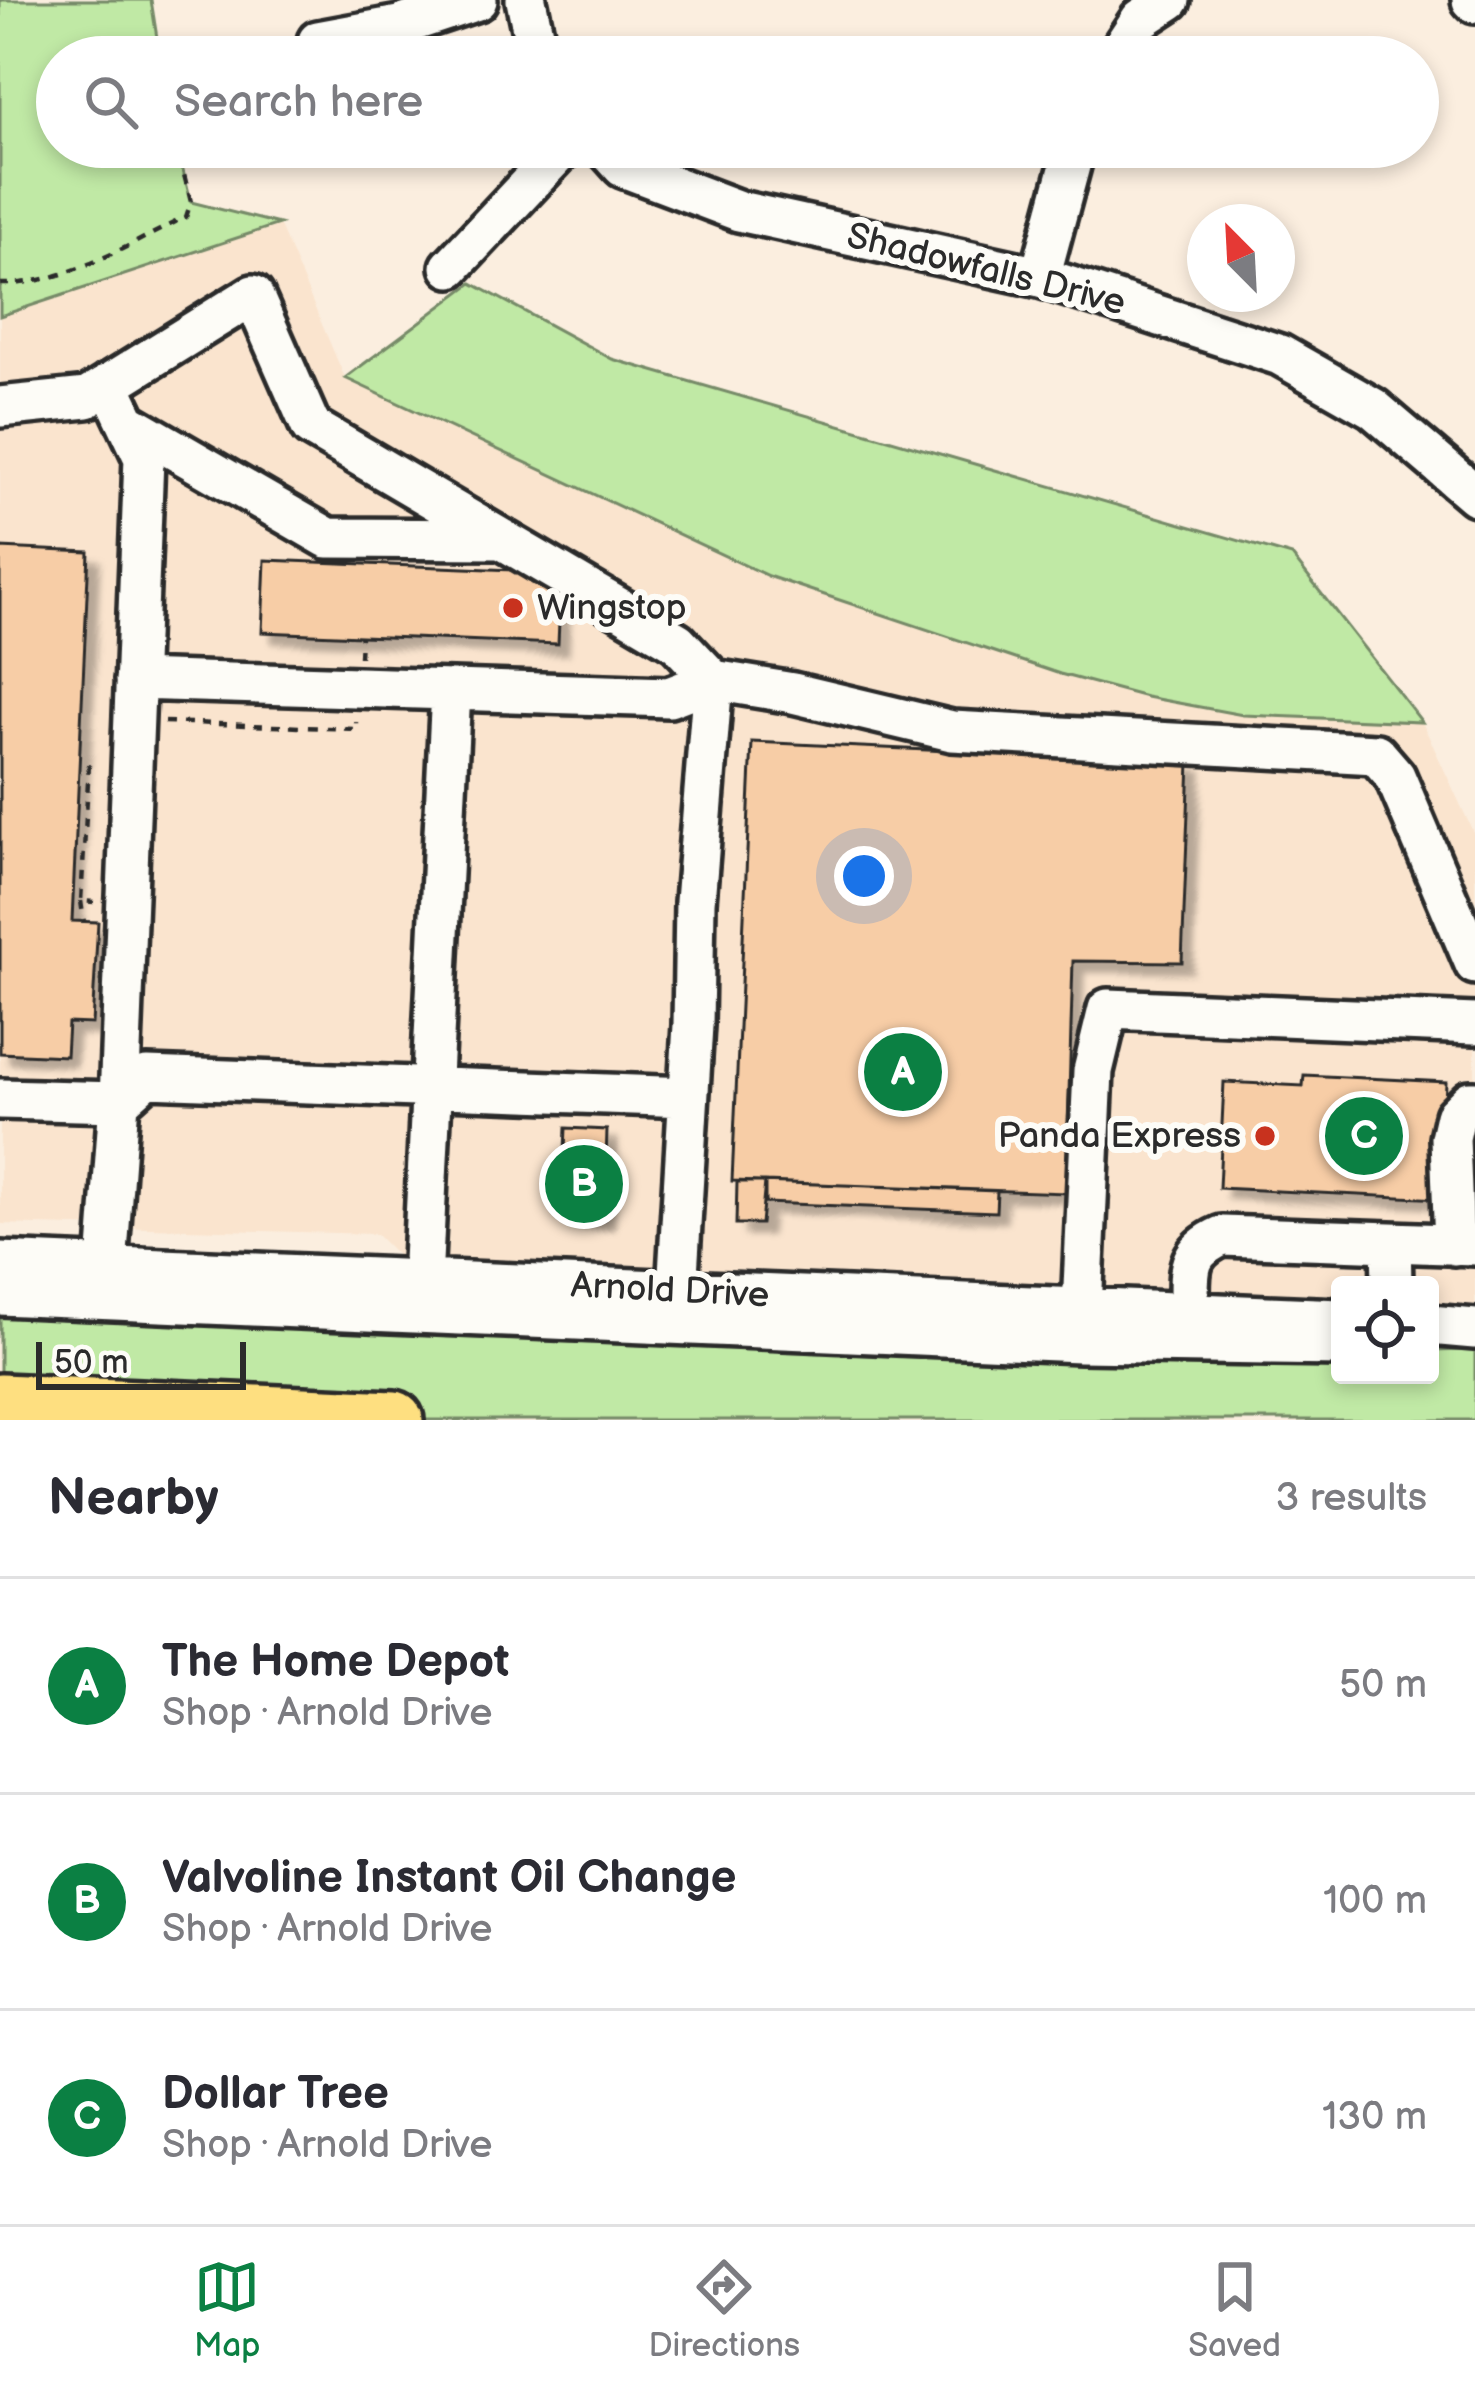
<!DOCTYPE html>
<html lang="en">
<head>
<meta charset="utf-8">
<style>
	:root { --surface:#fff; --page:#f7f7f7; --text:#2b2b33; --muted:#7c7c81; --line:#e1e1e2; --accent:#0b8043 }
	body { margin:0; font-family:"Balsamiq Sans",sans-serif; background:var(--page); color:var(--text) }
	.controls { position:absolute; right:36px; bottom:36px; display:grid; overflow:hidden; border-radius:12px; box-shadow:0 6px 18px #0003 }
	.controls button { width:108px; height:108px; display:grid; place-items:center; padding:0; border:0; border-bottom:3px solid var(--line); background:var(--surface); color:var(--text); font:60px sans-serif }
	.compass { position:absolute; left:1187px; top:204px; width:108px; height:108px; border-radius:50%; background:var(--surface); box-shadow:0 6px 18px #0003; rotate:336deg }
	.scale { position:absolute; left:36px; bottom:30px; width:210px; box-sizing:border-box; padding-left:12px; border:6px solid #2b2b2b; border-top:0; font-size:33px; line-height:42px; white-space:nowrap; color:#2b2b2b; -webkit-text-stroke:9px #fdfcf7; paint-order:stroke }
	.you { position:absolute; left:864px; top:876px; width:42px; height:42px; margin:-30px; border:9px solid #fff; border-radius:50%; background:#1a73e8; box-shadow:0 0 0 18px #1a73e833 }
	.badge { display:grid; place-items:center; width:78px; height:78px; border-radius:50%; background:var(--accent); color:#fff; font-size:39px; font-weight:700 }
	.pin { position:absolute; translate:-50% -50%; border:6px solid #fff; box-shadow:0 3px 12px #0006 }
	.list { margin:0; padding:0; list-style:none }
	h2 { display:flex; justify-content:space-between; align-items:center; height:156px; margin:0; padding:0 48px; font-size:51px }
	h2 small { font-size:39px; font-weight:400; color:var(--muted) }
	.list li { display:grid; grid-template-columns:78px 1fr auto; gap:36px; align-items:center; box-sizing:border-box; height:216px; padding:0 48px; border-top:3px solid var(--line) }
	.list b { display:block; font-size:45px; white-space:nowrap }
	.list p { margin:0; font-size:39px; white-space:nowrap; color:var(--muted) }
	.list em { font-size:39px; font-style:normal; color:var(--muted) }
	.icon { flex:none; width:66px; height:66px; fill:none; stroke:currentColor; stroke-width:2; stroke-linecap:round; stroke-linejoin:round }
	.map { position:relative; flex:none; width:1475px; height:1420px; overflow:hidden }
	.search { position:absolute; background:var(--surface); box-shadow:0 6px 18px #0003; left:36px; right:36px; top:36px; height:132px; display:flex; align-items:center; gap:30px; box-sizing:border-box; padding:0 42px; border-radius:66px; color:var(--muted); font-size:45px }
	.sheet { height:804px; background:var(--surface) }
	nav { display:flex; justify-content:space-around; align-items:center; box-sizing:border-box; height:168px; border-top:3px solid var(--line); background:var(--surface); font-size:33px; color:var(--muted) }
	nav a { display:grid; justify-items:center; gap:6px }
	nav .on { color:var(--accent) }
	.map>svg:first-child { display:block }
	.built { fill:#fae4ce }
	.green { fill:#c0e9a5; stroke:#768a68; stroke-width:3 }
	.building { fill:#f7cda6; stroke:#2b2b2b; stroke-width:3; filter:url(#shadow) }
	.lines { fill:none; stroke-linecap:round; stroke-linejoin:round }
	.minor-casing { stroke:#2b2b2b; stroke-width:48 }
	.highway-casing { stroke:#2b2b2b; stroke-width:66 }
	.path { stroke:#2b2b2b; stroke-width:4.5; stroke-dasharray:9 9; stroke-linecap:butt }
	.minor { stroke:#fdfcf7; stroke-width:39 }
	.highway { stroke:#fedf80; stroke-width:57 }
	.poi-dot { fill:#c8321e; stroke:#fdfcf7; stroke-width:4.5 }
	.labels { text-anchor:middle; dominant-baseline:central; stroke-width:12; stroke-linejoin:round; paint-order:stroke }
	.street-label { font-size:36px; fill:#2b2b2b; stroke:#fdfcf7 }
	.poi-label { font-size:36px; fill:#2b2b2b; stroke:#fdfcf7; text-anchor:start }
</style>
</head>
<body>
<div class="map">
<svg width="1475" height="1420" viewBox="0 0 1475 1420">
	<defs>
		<filter id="shadow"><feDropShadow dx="10" dy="10" stdDeviation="3" flood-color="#0004"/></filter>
	</defs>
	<rect width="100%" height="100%" fill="#fbeedf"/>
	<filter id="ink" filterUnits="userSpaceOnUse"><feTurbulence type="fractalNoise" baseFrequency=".00833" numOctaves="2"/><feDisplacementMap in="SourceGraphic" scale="24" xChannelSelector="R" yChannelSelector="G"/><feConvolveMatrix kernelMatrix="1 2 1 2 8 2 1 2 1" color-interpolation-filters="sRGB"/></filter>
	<g filter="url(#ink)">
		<!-- built -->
		<path class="built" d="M279,224L345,378L768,576L1060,674L1146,697L1243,715L1422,722L1475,836V1329L1430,1325V1285H1340V1319L422,1280L376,1234L0,1224V316Z"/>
		<!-- green -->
		<path class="green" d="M0,0H151L160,57H57V147H177L191,202L279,224L0,316Z
			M472,283L612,359L1292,556L1422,722L1243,715L1146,697L1060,674L768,576L345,378Z
			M0,1311L1340,1353V1375H1430V1351L1475,1350V1420H394L0,1403Z"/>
		<!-- building -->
		<path class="building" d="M0,548L89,552L72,921L98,922L92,1024L68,1023L66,1056L0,1053Z
			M265,560L514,570L560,598L558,644L262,632Z
			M752,742L1190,762L1182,962L1073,961L1066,1193L732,1181Z
			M1304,1075L1446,1082L1440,1199L1219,1188L1224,1082L1303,1086Z
			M1475,1115V1198H1460L1463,1129Z
			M566,1128L607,1130L604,1219L562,1217Z
			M737,1182H765L761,1224H736Z
			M765,1182L997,1191L996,1212L765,1203Z"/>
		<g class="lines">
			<defs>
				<path id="minor" d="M526,0L538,57
					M1472,0L1475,3
					M318,41L399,26L477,0
					M1116,57L1141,19L1170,0
					M605,147L623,167L739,211L1040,277L1280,355L1373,408L1475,495
					M451,267L564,147
					M1040,277L1075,147
					M0,407L87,398L253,295L311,427L677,642L713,680L793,693L952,731L1376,754L1395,776L1475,964
					M127,422L328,538L499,539
					M135,680L669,697L713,680L695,902L693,1025L677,1291
					M0,1099L119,1102L147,1077L688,1097
					M1391,1242L1392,1285
					M1454,1245L1450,1138L1455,1116L1470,1101H1475
					M0,1262L1340,1319
					M107,1266L119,1102L144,458L109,384
					M0,1295L1080,1342L1340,1346
					M421,1302L451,690
					M1082,1309L1093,1071L1108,1009L1475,1024
					M1189,1310C1190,1273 1183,1253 1222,1236L1475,1245
					M1430,1325L1475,1329"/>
				<path id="highway" d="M0,1403L394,1420"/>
			</defs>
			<!-- minor casing -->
			<use href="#minor" class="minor-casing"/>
			<!-- highway casing -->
			<use href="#highway" class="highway-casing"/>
			<!-- path -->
			<path class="path" d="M0,284C63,286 131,243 186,217L191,202L177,147
				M360,657L361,636
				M164,722L356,729V722
				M89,764L81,901L94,902
				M81,901L84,922"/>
			<!-- minor -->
			<use href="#minor" class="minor"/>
			<!-- highway -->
			<use href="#highway" class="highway"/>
		</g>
	</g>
	<!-- markers -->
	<g class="poi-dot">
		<circle cx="513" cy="608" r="12"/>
		<circle cx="1265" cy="1136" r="12"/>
	</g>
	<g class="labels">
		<!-- street labels -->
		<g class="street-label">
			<text transform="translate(986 270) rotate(14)">Shadowfalls Drive</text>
			<text transform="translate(670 1291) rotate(3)">Arnold Drive</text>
		</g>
		<!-- poi labels -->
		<g class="poi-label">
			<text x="537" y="608">Wingstop</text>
			<text x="1241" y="1136" text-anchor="end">Panda Express</text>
		</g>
	</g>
</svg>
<div class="controls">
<button><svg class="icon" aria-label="locate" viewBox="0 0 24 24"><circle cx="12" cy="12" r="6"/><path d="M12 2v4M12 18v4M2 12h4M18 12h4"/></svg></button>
</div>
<svg class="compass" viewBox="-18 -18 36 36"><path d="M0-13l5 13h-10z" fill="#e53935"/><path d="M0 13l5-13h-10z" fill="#7c7c81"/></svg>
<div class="scale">50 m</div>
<div class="you"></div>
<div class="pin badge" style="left:903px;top:1072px">A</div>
<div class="pin badge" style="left:584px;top:1184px">B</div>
<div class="pin badge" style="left:1364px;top:1136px">C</div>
<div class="search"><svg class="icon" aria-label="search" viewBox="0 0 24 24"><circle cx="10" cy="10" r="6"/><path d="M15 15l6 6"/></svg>Search here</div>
</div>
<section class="sheet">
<h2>Nearby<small>3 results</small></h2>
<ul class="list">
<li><span class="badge">A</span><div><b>The Home Depot</b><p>Shop · Arnold Drive</p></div><em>50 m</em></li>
<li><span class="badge">B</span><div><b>Valvoline Instant Oil Change</b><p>Shop · Arnold Drive</p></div><em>100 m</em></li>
<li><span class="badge">C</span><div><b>Dollar Tree</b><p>Shop · Arnold Drive</p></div><em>130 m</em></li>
</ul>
</section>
<nav>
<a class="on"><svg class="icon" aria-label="map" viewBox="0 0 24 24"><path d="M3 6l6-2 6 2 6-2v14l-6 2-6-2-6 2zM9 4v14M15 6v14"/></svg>Map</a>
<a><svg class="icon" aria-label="directions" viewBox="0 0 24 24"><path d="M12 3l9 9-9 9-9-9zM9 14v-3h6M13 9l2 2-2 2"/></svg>Directions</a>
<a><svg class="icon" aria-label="saved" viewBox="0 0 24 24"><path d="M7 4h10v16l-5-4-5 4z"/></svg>Saved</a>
</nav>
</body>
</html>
